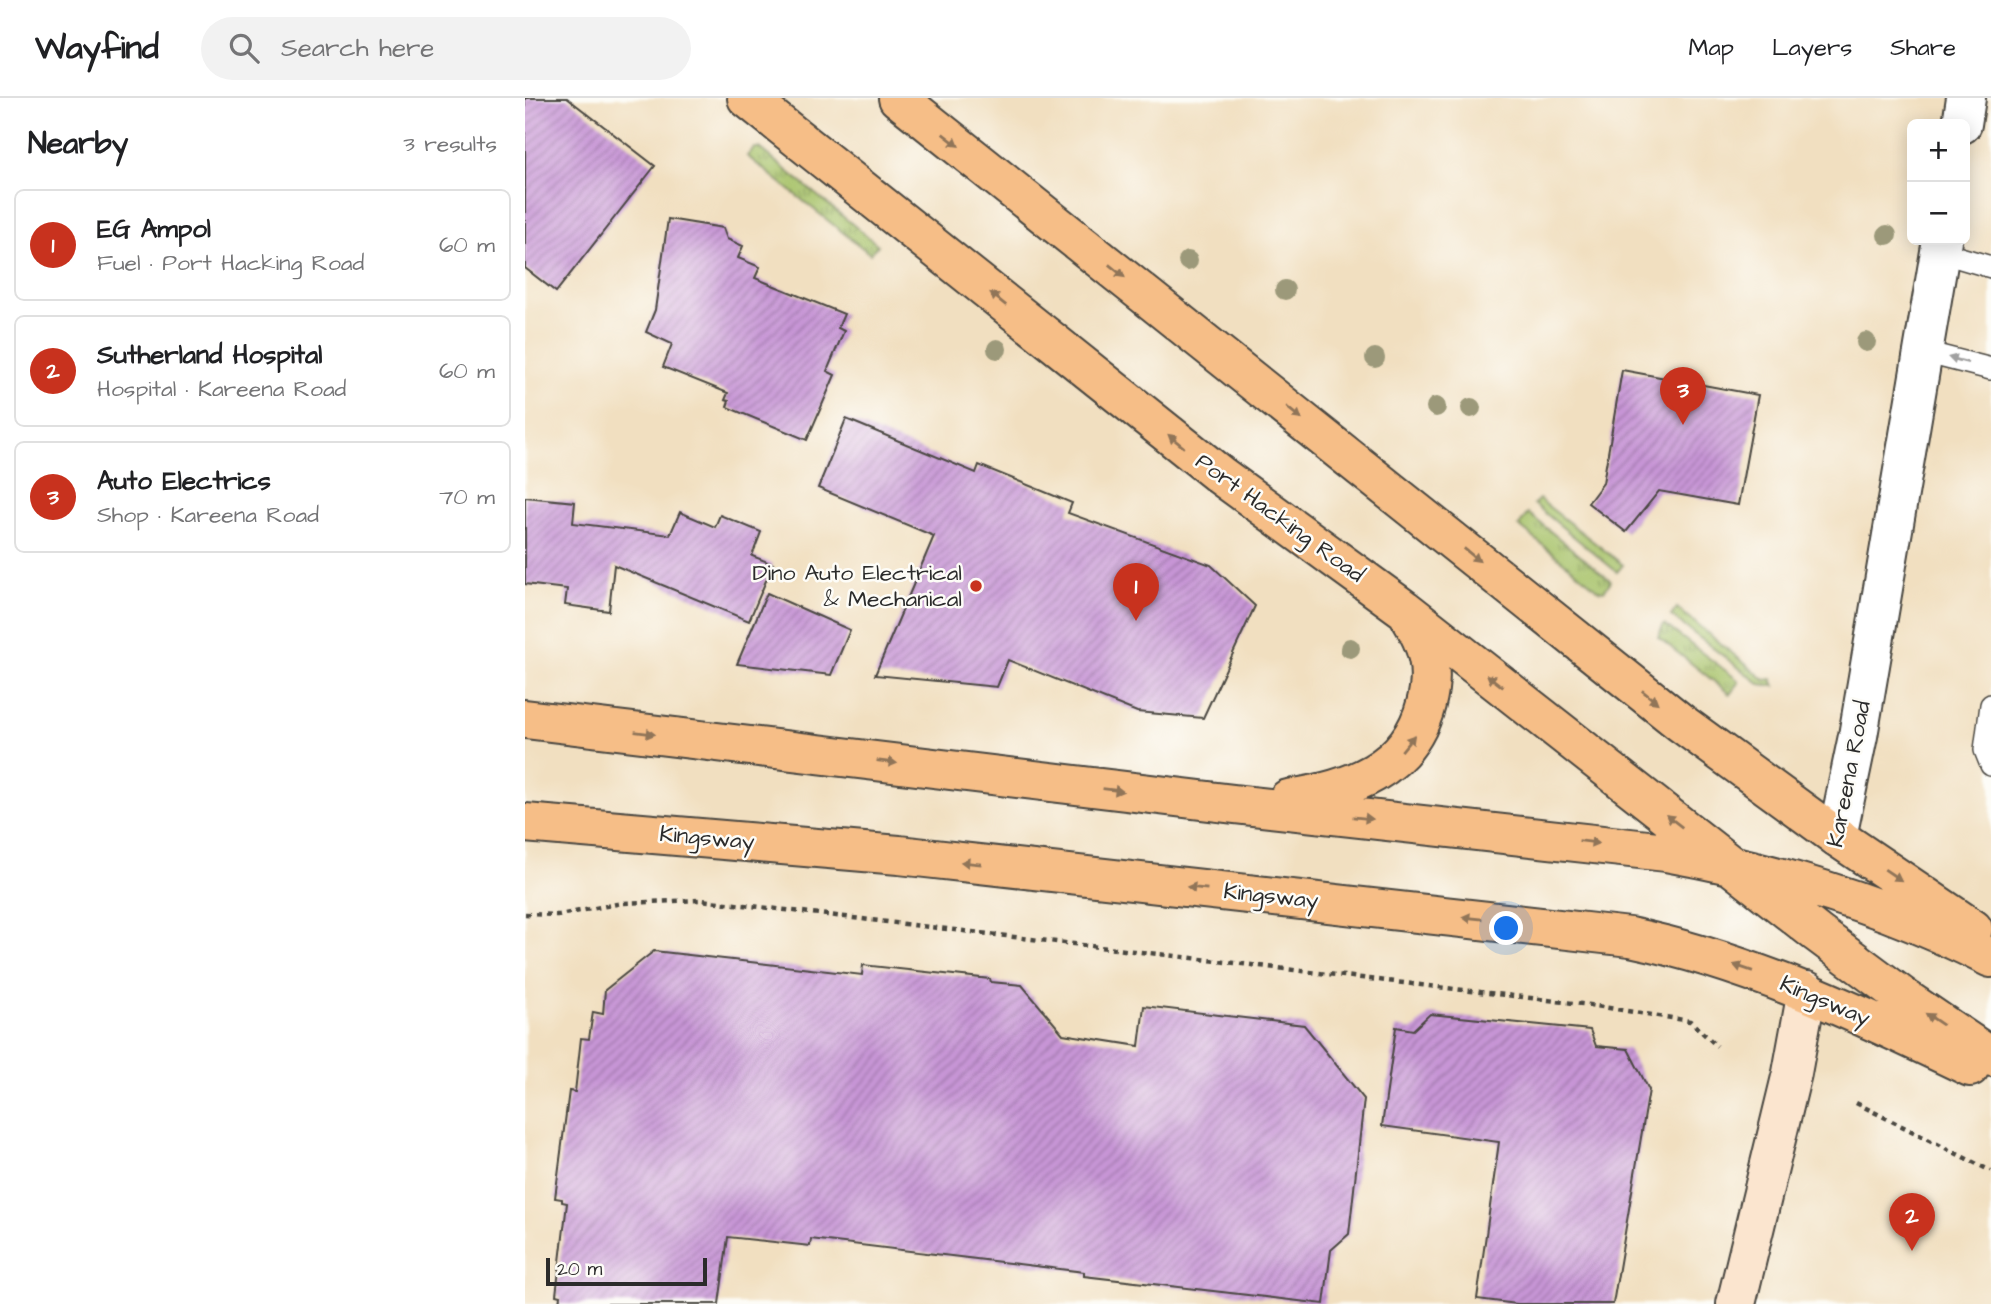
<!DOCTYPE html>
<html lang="en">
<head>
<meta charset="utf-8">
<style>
	:root { --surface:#fff; --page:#f2f2f2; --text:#202124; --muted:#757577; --line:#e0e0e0; --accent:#c8321e }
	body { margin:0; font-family:"Architects Daughter",sans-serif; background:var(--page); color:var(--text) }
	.controls { position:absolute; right:21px; top:21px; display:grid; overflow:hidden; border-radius:10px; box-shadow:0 4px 18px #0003 }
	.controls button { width:63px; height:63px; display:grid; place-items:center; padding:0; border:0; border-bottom:2px solid var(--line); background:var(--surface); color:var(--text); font:35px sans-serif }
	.scale { position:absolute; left:21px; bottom:18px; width:161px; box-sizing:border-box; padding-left:7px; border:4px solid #2b2b2b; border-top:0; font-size:19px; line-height:24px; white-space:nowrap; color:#2b2b2b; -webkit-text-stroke:5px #fdfcf7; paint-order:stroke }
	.you { position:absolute; left:982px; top:831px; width:24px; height:24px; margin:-18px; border:5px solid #fff; border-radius:50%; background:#1a73e8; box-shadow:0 0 0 10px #1a73e833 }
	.badge { display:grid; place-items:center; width:46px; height:46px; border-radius:50%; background:var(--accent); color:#fff; font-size:23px; font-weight:700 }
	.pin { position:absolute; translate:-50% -58px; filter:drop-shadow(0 2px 4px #0008) }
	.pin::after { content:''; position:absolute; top:37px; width:24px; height:21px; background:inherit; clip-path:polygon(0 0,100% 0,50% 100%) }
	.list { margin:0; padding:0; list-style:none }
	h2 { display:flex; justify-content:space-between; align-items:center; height:91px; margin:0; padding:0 28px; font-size:30px }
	h2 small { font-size:23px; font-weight:400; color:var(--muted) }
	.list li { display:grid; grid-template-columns:46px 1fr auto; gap:21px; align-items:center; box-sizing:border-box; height:112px; margin:0 14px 14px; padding:0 14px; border:2px solid var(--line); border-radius:10px }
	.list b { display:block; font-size:26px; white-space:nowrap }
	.list p { margin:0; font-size:23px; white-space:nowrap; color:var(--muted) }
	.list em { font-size:23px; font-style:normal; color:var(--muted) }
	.icon { flex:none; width:38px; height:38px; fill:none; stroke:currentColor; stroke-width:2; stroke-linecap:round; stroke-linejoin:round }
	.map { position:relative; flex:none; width:1466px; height:1206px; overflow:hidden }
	header { display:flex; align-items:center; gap:42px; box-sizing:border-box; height:98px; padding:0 35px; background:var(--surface); border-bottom:2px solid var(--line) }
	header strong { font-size:33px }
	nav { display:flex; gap:38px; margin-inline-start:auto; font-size:24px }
	.search { width:490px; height:63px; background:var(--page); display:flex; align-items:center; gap:18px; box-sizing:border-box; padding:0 24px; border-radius:38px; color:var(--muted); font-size:26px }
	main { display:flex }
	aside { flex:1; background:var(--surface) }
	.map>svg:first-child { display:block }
	.grass { fill:url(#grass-tufts); stroke:#69764a; stroke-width:2 }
	.building { fill:url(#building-hatch) }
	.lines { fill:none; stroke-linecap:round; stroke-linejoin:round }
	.lane-casing { stroke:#494641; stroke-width:24 }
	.street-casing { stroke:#494641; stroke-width:42 }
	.secondary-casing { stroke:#494641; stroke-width:42 }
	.primary-casing { stroke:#494641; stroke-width:42 }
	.path { stroke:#494641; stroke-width:4.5; stroke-dasharray:5 5; stroke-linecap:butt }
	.lane { stroke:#fff; stroke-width:21 }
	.street { stroke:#fff; stroke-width:38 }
	.secondary { stroke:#fbe5cf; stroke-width:38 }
	.primary { stroke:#f6be87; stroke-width:38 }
	.tree { fill:#9c997a }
	.oneway { fill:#907459 }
	.oneway2 { fill:#a0a0a0 }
	.poi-dot { fill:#c8321e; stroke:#fdfcf7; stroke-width:2.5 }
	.labels { text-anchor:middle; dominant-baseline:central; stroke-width:5; stroke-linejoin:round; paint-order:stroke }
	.street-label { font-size:23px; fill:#2b2b2b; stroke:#fdfcf7 }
	.poi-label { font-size:23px; fill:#2b2b2b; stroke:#fdfcf7; text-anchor:end }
</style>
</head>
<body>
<header>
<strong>Wayfind</strong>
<div class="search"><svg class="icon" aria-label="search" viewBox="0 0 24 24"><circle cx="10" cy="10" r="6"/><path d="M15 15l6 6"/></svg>Search here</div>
<nav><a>Map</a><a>Layers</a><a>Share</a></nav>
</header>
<main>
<aside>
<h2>Nearby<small>3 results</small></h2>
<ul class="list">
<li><span class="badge">1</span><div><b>EG Ampol</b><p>Fuel · Port Hacking Road</p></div><em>60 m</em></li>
<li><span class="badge">2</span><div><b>Sutherland Hospital</b><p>Hospital · Kareena Road</p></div><em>60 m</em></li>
<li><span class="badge">3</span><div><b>Auto Electrics</b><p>Shop · Kareena Road</p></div><em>70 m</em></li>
</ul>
</aside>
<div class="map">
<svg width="1466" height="1206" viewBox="0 0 1466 1206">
	<defs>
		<pattern id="grass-tufts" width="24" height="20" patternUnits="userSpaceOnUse" patternTransform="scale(1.75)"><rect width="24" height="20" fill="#a7c269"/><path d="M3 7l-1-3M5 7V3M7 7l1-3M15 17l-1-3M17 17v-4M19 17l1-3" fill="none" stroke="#889e57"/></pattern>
		<pattern id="building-hatch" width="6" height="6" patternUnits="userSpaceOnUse" patternTransform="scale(1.75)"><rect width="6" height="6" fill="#c795d6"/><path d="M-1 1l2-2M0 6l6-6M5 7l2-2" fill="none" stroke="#a27aae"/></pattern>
	</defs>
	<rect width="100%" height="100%" fill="#fdfcf7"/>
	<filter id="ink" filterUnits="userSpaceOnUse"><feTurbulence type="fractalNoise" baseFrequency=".0143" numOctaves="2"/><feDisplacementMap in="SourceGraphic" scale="14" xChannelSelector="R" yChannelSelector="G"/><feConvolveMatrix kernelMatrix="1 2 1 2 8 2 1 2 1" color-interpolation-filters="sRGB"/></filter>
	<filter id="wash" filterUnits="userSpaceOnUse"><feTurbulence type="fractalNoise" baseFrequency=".00686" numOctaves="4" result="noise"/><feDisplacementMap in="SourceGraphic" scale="28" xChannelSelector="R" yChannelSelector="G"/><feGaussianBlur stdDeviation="1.57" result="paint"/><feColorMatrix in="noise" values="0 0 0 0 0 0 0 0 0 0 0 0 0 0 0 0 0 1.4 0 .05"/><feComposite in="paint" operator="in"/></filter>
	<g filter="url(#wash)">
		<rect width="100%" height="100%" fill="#f1dfc0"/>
		<!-- grass -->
		<path class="grass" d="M229,50H234L353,147L345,156L222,58Z
			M1014,401L1098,467L1092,474L1009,406Z
			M1003,415L1086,483L1079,493L1074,492L994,428Z
			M1152,510L1240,582L1247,581L1250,588L1235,586L1146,518Z
			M1139,526L1213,582L1214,585L1205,596L1133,539Z"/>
		<g id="blocks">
			<!-- building -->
			<path class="building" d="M0,0H42L130,68L31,194L0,170Z
				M143,121L198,130L202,141L218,148L213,160L235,169L230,180L319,216L313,230L319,233L302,273L310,277L282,342L202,309L204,303L200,302L203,295L138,269L147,246L121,234L130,212Z
				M1097,272L1233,297L1213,407L1134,393L1101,434L1063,405L1078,385Z
				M321,321L451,375L454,367L547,405L543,415L686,467L730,508L678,620L612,614L483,562L472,589L350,577L409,438L293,390Z
				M0,399L50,404L48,425L145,437L155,414L190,429L195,417L236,434L227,458L248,466L224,523L89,467L84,513L40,507L42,491L0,486Z
				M242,495L325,532L306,577L212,566Z
				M129,853L337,877L338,867L465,881L466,884L497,887L538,936L614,948L619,908L779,927L839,1001L824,1136L806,1152L799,1206L559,1178V1174L286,1141L285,1148L203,1139L194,1206H34L35,1198L31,1197L42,1105L37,1104V1101L30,1100L44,993L50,994L56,940L64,941L68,914L78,916L80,892Z
				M905,916L1065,932L1071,948L1103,951L1124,992L1088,1206H992L952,1201L974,1044L857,1028L871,929L888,932Z"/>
		</g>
	</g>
	<g filter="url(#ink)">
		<use href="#blocks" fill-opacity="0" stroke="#494641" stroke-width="2"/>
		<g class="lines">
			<defs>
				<path id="lane" d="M1415,154L1466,169
					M1399,254L1466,271
					M1466,607L1460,652L1466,667"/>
				<path id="street" d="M1437,26L1441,0
					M1312,739L1333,638L1417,142"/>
				<path id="secondary" d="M1211,1206L1267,975L1282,893"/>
				<path id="primary" d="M222,0L695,377L879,511L1292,835L1382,902L1466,959
					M373,0L1156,625L1312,739L1448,831
					M0,621L709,706L1141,754C1254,774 1364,808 1466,860
					M763,701C825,692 884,672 901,606C910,572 903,548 885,519
					M0,725L374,757L1105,839C1226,864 1335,916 1445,969"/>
			</defs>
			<!-- lane casing -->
			<use href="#lane" class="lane-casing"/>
			<!-- street casing -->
			<use href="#street" class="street-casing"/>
			<!-- secondary casing -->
			<use href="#secondary" class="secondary-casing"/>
			<!-- primary casing -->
			<use href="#primary" class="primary-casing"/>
			<!-- path -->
			<path class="path" d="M0,816L34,817L97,805L176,802L1065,907L1165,923L1192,948
				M1331,1005L1466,1073"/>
			<!-- lane -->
			<use href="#lane" class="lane"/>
			<!-- street -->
			<use href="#street" class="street"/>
			<!-- secondary -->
			<use href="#secondary" class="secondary"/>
			<!-- primary -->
			<use href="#primary" class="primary"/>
		</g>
		<!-- trees -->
		<g class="tree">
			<circle cx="1362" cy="137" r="10"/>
			<circle cx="663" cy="163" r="10"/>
			<circle cx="760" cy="192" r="10"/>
			<circle cx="1341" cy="244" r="10"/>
			<circle cx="472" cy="251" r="10"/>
			<circle cx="850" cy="260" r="10"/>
			<circle cx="911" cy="309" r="10"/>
			<circle cx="946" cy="310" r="10"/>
			<circle cx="825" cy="550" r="10"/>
		</g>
		<!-- one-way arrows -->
		<defs><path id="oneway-solid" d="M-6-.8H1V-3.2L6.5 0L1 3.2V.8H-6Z" transform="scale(1.75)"/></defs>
		<g class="oneway">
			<use href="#oneway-solid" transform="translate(426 42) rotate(38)"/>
			<use href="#oneway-solid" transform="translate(592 173) rotate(39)"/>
			<use href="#oneway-solid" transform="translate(473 201) rotate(-141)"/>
			<use href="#oneway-solid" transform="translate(769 315) rotate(39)"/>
			<use href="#oneway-solid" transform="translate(651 343) rotate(-141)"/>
			<use href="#oneway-solid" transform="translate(947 457) rotate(39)"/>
			<use href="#oneway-solid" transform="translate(970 583) rotate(-142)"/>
			<use href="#oneway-solid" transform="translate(1125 599) rotate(39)"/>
			<use href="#oneway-solid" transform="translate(120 635) rotate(7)"/>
			<use href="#oneway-solid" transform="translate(883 645) rotate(-51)"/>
			<use href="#oneway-solid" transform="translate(362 664) rotate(7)"/>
			<use href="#oneway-solid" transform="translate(588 692) rotate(7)"/>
			<use href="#oneway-solid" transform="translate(838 720) rotate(6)"/>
			<use href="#oneway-solid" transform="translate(1149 723) rotate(-142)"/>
			<use href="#oneway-solid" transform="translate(1064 744) rotate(7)"/>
			<use href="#oneway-solid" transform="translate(446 765) rotate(-174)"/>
			<use href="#oneway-solid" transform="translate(1368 777) rotate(34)"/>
			<use href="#oneway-solid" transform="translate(672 790) rotate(-174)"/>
			<use href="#oneway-solid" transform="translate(947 820) rotate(-174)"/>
			<use href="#oneway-solid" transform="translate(1218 870) rotate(-161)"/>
			<use href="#oneway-solid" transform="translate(1409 921) rotate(-146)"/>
		</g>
		<use class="oneway2" href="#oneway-solid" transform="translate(1433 262) rotate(-165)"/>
	</g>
	<!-- markers -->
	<circle class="poi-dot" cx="451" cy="488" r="7"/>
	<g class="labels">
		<!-- street labels -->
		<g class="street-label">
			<text transform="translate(755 420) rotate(36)">Port Hacking Road</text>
			<text transform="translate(1324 676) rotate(-79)">Kareena Road</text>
			<text transform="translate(182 740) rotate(5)">Kingsway</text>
			<text transform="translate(746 798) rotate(6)">Kingsway</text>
			<text transform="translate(1300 903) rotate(23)">Kingsway</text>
		</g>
		<!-- poi labels -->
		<g class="poi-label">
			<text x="437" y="475">Dino Auto Electrical<tspan x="437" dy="26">&amp; Mechanical</tspan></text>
		</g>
	</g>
</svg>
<div class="controls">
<button>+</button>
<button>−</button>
</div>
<div class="scale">20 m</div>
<div class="you"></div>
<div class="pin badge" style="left:611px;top:523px">1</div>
<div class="pin badge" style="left:1387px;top:1153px">2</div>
<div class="pin badge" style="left:1158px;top:327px">3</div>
</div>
</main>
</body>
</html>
